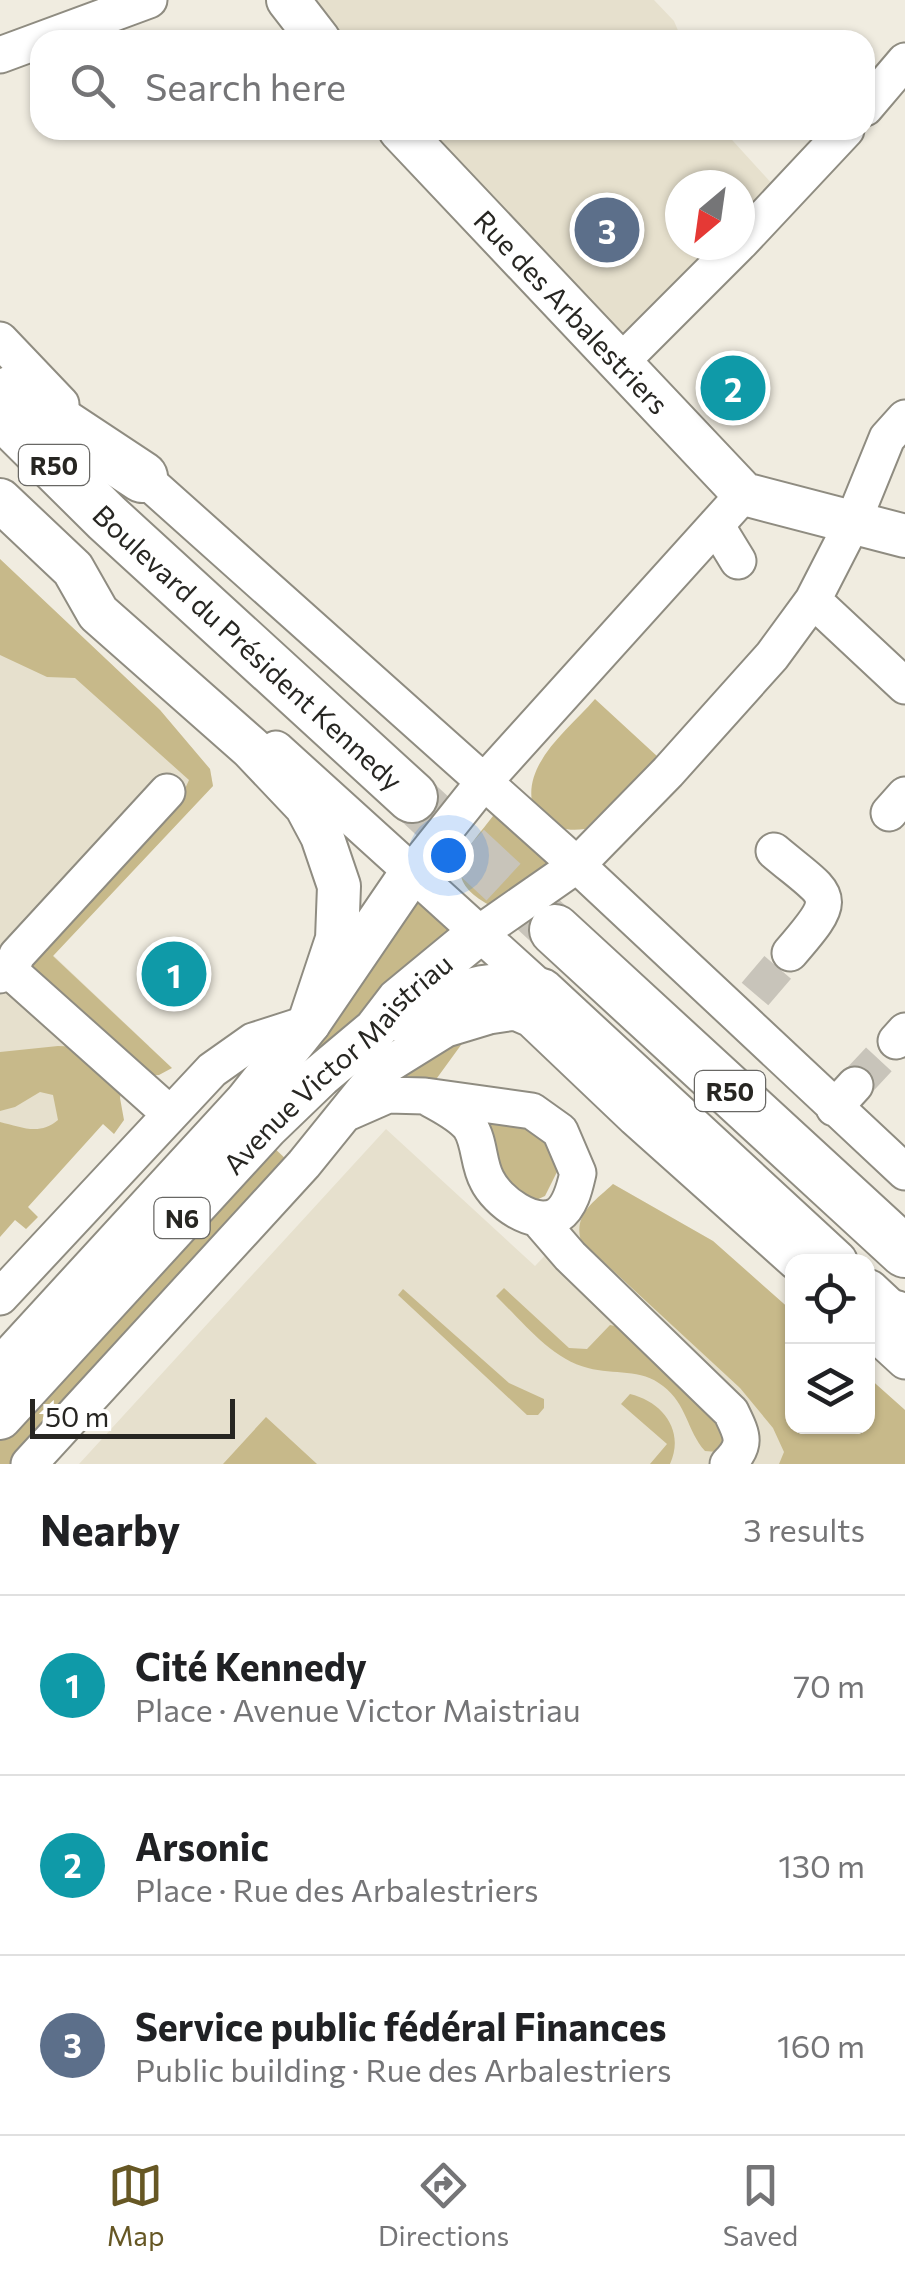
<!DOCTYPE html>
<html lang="en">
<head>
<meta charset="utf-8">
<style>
	:root { --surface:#fff; --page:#f6f6f6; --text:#202124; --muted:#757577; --line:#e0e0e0; --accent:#665724 }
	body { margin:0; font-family:Commissioner,sans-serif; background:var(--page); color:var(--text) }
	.controls { position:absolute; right:30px; bottom:30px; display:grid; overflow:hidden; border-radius:20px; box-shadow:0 2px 8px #0004 }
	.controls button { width:90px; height:90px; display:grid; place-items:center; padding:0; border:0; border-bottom:2px solid var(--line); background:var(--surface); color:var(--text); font:50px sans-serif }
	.compass { position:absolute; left:665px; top:170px; width:90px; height:90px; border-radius:50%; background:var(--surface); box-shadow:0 2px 8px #0004; rotate:209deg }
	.scale { position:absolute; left:30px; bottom:25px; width:205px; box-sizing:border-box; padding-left:10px; border:5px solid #272622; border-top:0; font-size:28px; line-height:35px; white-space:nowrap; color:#272622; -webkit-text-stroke:8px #fff; paint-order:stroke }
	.you { position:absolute; left:448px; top:855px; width:35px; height:35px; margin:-25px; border:8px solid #fff; border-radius:50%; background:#1a73e8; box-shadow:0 0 0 15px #1a73e833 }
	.badge { display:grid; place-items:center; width:65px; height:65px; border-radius:50%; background:var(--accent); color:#fff; font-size:32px; font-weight:700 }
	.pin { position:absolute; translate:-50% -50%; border:5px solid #fff; box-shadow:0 2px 10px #0006 }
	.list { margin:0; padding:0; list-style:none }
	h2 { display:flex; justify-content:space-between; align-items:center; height:130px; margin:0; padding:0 40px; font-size:42px }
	h2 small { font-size:32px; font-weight:400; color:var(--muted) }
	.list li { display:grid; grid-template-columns:65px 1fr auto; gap:30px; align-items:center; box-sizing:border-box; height:180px; padding:0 40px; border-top:2px solid var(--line) }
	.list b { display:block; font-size:38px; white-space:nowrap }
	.list p { margin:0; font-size:32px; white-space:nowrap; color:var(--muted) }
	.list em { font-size:32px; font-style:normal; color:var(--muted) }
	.icon { flex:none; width:55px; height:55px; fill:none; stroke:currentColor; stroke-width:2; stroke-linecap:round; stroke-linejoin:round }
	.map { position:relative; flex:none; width:905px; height:1464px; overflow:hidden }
	.search { position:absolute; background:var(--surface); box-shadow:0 2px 8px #0004; left:30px; right:30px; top:30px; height:110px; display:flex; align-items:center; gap:25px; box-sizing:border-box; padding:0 35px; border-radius:30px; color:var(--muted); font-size:38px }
	.sheet { height:670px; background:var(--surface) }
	nav { display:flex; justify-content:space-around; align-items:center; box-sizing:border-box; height:140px; border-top:2px solid var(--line); background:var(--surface); font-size:28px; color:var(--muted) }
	nav a { display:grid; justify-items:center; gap:5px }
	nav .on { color:var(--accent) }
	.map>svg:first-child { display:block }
	.built { fill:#e6e0cd }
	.green { fill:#c7b98a }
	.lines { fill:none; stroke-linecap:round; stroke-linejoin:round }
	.minor-tunnel { stroke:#c8c4ba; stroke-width:35; stroke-dasharray:35 18; stroke-linecap:butt }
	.highway-tunnel { stroke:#c8c4ba; stroke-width:50; stroke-dasharray:50 25; stroke-linecap:butt }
	.minor-casing { stroke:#8f8c81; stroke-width:39 }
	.major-casing { stroke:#8f8c81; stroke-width:46 }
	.highway-casing { stroke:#8f8c81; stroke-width:54 }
	.minor { stroke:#fff; stroke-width:35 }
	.major { stroke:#fff; stroke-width:42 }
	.highway { stroke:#fff; stroke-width:50 }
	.labels { text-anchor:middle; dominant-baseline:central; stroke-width:10; stroke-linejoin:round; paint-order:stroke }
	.shield { fill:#fff; stroke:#686764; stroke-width:2.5 }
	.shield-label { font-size:25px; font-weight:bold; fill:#272622 }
	.street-label { font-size:28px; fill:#272622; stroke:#fff }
</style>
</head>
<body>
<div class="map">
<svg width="905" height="1464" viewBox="0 0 905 1464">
	<rect width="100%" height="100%" fill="#f0ece0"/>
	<!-- built -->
	<path class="built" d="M288,0H654L674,21L682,40H319Z
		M400,130H723L784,197L740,243V185H680V245H738L620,363Z
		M0,559L160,710L210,769L213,786L53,955L149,1046L0,1215Z
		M386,1129L535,1266L613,1184L713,1241L792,1311V1426H868V1377L905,1410V1464H79Z"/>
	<!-- green -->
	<path class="green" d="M0,559L160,710L210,769L213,786L53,956L172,1068L159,1075L143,1076L24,973L184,791L189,780L75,678L47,677L0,655Z
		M595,699L658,757L585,829C557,833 549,822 532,802C525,761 570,728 595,699Z
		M502,815L551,860L549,868L489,905C437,876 467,850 493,816Z
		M416,893L456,935L262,1109Z
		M469,1034L437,1078H390Z
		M58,1046L84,1047L125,1073L120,1098L124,1120L114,1134L103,1124L28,1207L38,1217L26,1229L15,1220L0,1237V1122C21,1127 40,1136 58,1120L53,1095L40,1092L15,1107L0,1111V1052Z
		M484,1113L543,1134L559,1168L545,1196L534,1201L507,1194Z
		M271,1145L289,1162L10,1464H0V1441Z
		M613,1184L713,1241L792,1311V1426H868V1377L905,1410V1464H779L784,1452L773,1428L740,1388L581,1241C573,1214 595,1201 613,1184Z
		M504,1288L569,1348L587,1349L610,1325L620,1327L727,1422L724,1447L717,1452L705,1451C687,1431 687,1404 663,1386C641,1368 614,1375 588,1368C551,1359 523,1322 496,1296Z
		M403,1289L509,1383L544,1399V1408L538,1415H527L398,1295Z
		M630,1394C663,1402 685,1431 670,1464H650L667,1444L621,1404Z
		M266,1417L317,1464H223Z"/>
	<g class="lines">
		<!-- minor-tunnel -->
		<path class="minor-tunnel" d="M755,994L790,953
			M855,1085L896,1041"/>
		<!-- highway-tunnel -->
		<path class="highway-tunnel" d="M412,797L555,930"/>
		<defs>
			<path id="minor" d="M0,55L149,0
				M865,108L905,61
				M740,243L846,130
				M0,340L61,404
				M620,363L738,245
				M126,462L577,865L905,1172
				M716,525L738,561
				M813,600L905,686
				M276,749L542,990
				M889,813L905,795
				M774,851C831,899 842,893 790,953
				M412,872L483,783L744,494
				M478,934L577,865L668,772L772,656L813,600L852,524L887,438L905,418
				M10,971L170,1114
				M0,975L10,971L17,955L167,792
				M896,1041L905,1031
				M834,1108L855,1085
				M347,1113L388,1095L425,1096L532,1111L560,1131L578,1173C575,1186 571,1206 558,1215C534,1229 497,1201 487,1180C478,1164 480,1142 470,1127C459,1113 440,1105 425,1096
				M538,1219L570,1256L731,1412C742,1435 748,1444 728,1464
				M0,1297L212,1070L253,1041L309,1023
				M868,1327L905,1361
				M29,1464L304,1164L380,1070L446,1029L489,1016L515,1012L531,1019L635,1118L796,1262"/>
			<g id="major">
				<path d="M288,0L319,40"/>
				<path id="s1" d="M400,130L744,494L905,536"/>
				<path d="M0,500L73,569L98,613L251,748L306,806L322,836L339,886L337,939L309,1023"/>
				<path d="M399,1020C460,997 471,976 542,990L836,1262"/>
				<path d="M868,1291L895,1316"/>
				<path d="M0,1370L246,1102L309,1023L412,872"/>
				<path id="s2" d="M0,1418L267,1127L320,1076L375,1030L398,1000L478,934"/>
			</g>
			<g id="highway">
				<path d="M12,391L142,477"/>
				<path id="s3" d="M0,412L107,518L412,797"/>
				<path d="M555,930L905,1252"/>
				<path d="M895,1316L905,1324"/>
			</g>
		</defs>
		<!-- minor casing -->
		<use href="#minor" class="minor-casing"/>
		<!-- major casing -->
		<use href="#major" class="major-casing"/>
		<!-- highway casing -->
		<use href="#highway" class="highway-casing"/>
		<!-- minor -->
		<use href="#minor" class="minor"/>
		<!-- major -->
		<use href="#major" class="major"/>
		<!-- highway -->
		<use href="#highway" class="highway"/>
	</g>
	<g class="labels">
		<!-- shield labels -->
		<g class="shield">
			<rect x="19" y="445" width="70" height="40" rx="8"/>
			<rect x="695" y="1071" width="70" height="40" rx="8"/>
			<rect x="154.5" y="1198" width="55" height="40" rx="8"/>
		</g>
		<g class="shield-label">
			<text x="54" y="465">R50</text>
			<text x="730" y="1091">R50</text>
			<text x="182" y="1218">N6</text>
		</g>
		<!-- street labels -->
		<g class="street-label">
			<text stroke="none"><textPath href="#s1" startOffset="250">Rue des Arbalestriers</textPath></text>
			<text stroke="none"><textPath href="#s3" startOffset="342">Boulevard du Président Kennedy</textPath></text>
			<text stroke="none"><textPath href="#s2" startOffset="490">Avenue Victor Maistriau</textPath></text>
		</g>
	</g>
</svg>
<div class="controls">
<button><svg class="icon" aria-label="locate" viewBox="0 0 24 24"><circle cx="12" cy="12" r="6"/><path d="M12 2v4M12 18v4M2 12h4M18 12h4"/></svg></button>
<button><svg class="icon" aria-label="layers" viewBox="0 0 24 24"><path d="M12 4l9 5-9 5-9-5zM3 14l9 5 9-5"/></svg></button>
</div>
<svg class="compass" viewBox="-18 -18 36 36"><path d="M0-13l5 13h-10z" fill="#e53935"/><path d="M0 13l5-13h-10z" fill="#757577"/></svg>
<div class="scale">50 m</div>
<div class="you"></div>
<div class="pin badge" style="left:174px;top:974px;background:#0f9aa8">1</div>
<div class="pin badge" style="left:733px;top:388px;background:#0f9aa8">2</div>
<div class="pin badge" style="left:607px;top:230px;background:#5c6f8a">3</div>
<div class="search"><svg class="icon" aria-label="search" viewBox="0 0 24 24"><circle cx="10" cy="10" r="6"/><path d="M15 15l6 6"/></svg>Search here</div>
</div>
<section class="sheet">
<h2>Nearby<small>3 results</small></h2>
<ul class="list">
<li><span class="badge" style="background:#0f9aa8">1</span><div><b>Cité Kennedy</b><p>Place · Avenue Victor Maistriau</p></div><em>70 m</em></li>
<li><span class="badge" style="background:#0f9aa8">2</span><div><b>Arsonic</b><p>Place · Rue des Arbalestriers</p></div><em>130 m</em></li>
<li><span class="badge" style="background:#5c6f8a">3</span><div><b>Service public fédéral Finances</b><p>Public building · Rue des Arbalestriers</p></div><em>160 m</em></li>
</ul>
</section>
<nav>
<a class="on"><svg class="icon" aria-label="map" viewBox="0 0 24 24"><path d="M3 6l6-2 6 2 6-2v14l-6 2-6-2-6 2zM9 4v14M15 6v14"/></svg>Map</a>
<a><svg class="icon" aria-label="directions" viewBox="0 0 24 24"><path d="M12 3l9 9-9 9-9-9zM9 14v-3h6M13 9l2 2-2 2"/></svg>Directions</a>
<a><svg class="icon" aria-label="saved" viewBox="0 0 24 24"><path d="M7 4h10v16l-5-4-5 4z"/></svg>Saved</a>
</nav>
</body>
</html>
